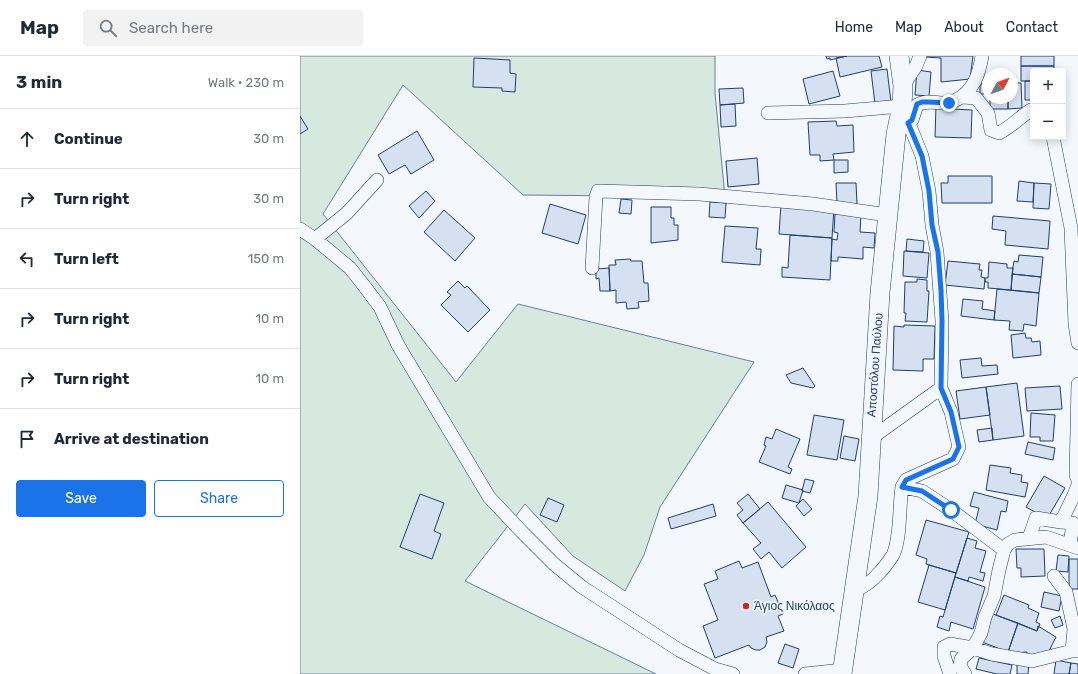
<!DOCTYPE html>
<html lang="en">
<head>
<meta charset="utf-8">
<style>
	:root { --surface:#fff; --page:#f2f2f3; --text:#1f2937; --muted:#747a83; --line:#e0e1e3; --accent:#1a73e8 }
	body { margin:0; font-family:Rubik,sans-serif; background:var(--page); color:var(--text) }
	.controls { position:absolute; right:12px; top:12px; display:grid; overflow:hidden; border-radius:4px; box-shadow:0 2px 10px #0003 }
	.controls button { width:36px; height:36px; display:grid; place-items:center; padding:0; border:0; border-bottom:1px solid var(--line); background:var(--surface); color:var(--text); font:20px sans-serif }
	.compass { position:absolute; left:682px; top:12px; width:36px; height:36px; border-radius:50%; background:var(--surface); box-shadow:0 2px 10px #0003; rotate:49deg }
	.stop { position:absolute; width:12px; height:12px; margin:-9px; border:3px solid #1a73e8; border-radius:50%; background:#fff }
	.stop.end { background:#1a73e8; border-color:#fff; box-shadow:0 1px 4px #0008 }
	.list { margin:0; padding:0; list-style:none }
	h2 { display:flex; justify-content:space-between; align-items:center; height:52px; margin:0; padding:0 16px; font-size:17px }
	h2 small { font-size:13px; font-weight:400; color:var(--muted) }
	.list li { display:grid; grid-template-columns:26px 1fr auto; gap:12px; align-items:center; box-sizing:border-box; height:60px; padding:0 16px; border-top:1px solid var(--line) }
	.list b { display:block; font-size:15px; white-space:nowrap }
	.list em { font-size:13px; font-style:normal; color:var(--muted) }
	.actions { display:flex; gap:8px; padding:12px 16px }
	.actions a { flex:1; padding:9px 0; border:1px solid var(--accent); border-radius:4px; text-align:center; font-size:14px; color:var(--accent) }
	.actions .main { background:var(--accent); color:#fff }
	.icon { flex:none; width:22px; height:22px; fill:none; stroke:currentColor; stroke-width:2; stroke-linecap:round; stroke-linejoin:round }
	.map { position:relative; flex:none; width:778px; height:618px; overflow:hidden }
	header { display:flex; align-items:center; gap:24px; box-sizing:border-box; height:56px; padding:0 20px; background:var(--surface); border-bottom:1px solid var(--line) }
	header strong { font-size:19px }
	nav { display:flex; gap:22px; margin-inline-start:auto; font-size:14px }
	.search { width:280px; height:36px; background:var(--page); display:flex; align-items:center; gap:10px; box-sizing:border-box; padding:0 14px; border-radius:4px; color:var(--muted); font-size:15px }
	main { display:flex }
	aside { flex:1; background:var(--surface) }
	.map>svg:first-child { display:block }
	.green { fill:#d7e8df; stroke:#687fa3 }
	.building { fill:#d5e0f0; stroke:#1d3f73 }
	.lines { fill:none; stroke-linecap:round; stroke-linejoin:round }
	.street-casing { stroke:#1d3f73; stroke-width:14 }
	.secondary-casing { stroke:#1d3f73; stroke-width:20 }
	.street { stroke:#f4f7fb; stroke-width:13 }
	.secondary { stroke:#f4f7fb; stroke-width:19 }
	.route { stroke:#1a73e8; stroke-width:5 }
	.poi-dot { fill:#c62828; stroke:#f4f7fb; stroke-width:1.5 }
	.labels { text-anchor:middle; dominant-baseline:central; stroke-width:3; stroke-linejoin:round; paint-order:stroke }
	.street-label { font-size:12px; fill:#1d3f73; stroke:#f4f7fb }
	.poi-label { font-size:12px; fill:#1d3f73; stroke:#f4f7fb; text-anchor:start }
</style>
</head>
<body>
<header>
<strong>Map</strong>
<div class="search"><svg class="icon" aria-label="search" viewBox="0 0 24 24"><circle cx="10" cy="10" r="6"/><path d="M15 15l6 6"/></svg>Search here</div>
<nav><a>Home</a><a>Map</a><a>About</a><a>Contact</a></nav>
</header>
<main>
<aside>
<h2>3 min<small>Walk · 230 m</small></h2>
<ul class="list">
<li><svg class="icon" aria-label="ahead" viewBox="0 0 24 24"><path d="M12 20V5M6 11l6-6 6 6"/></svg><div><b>Continue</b></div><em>30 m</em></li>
<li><svg class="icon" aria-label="right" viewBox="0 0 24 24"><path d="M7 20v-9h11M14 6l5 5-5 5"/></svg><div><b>Turn right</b></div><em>30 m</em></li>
<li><svg class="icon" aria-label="left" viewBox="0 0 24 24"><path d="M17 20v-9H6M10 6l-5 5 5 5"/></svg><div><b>Turn left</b></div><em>150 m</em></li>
<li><svg class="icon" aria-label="right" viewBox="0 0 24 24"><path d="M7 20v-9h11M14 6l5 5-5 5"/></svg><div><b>Turn right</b></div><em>10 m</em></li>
<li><svg class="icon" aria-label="right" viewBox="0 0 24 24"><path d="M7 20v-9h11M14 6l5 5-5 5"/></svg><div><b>Turn right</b></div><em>10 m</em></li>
<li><svg class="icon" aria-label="arrive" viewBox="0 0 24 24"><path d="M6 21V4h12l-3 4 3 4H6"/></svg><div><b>Arrive at destination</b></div></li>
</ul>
<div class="actions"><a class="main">Save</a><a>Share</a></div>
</aside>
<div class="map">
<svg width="778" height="618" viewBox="0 0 778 618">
	<rect width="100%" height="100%" fill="#f4f7fb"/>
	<!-- green -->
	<path class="green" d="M0,0H415V37L425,141L223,139L103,29L23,158L156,326L218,248L454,306L360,451L344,499L325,535L273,500L225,448L165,525L356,618H0Z"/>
	<!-- building -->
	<path class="building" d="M526,0H547L530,4V2L527,3Z
		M547,0H579L582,11L540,21L536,2Z
		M624,0H673L670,23L641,26V2L624,1Z
		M721,0H754V10H721Z
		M174,2L210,4V17L216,18L215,36L202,35V32L173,31Z
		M721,10H754V15H733V25H721Z
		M587,13L591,46L575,48L571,15Z
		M617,14L631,16L629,40L615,39Z
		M533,15L540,40L509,48L503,23Z
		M725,25H733V44H725Z
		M712,27H721L722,52L708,53V42H712Z
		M680,28H688V38H680Z
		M443,32L444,47L420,49L419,33Z
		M690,42H708V53H690Z
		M435,48L436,70L421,71L420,49Z
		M636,50L652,51V53L672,54L671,82L635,81Z
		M0,60L8,73L0,78Z
		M536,65L537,70L553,69L554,96L533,98L534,104L520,105V99H510L508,66Z
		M117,75L134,104L111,118L105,109L89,118L78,99Z
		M457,102L459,128L428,131L426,105Z
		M534,104H548V116L534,117Z
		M648,120H692V147H642L641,127H648Z
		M719,125L734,127L733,146L717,145Z
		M536,127H556L557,148H537Z
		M734,127L751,128L749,153L733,152Z
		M126,135L135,145L119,162L109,150Z
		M321,143L332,144L331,158L319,157Z
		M410,146L426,147L425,162L409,161Z
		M250,148L286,159L278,188L242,177Z
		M481,149L534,152L532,182L479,178Z
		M351,151H371V162H374V169H378V184L351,187Z
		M144,154L175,182L155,205L124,176Z
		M535,158L561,159L560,176L575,177L574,192L563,191V203L538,201V205H531L532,183L537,184L538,177L534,176Z
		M693,160L750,165L748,193L705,189L706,175L692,173Z
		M425,170L458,172L456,193H461L460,209L422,206Z
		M490,179L532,182L530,224L482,221V211L488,212Z
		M607,183L624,185L623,196L606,195Z
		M604,195L629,197L627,222L603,220Z
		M719,199L743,201L741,221L712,218L714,205L718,206Z
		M330,203L331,205H342L344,227H348L349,245L338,246L339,252L327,253L326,246L316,247V234L310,235L309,209H316L315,204Z
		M648,205L680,208L679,214H682L681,221L685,222L684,233L645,229Z
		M689,206L707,208V212H713L711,234L688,232V226H685V222H688Z
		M309,212L310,235H300L299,222L296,223V213Z
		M712,218L741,221L739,237L711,234Z
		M617,223L627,224V235H629L627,266L605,265L606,257H604L605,226H617Z
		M158,225L165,232L167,230L190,254L168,276L141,249L151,239L147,236Z
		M697,233L739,237L736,270L724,268L723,275L709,274L710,265L694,264Z
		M663,243L683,245L682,253L695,255L694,264L661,260Z
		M604,269L635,270L634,303H623V315L593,314L594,270L604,271Z
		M725,277L726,282H731L732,286L740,285L741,299L713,302L711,279Z
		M681,302L682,310L697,309L698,318L662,322L660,304Z
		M503,312L515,330L513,332L491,327L486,319Z
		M717,327L724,380L693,384L686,331Z
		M760,330L762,353L727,355L725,332Z
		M686,331L690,359L660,363L656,335Z
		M731,357L755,359L753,385H740V381H730Z
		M514,359L544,364L537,404L507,399Z
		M692,372L693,384L679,386L677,374Z
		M476,373L500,383L488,411L492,413L490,418L459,406L466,390L464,389L466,381L472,383Z
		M544,380L559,383L555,405L540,402Z
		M728,386L755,392L753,404L725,398Z
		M690,409L711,412L710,417L722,419L721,426L728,427L725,441L686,434Z
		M744,420L765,432L747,463L726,451Z
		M505,423L514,425L510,437L502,435Z
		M486,429L503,434L499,447L482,442Z
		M674,436L708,445L706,456L701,455L697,474L675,468L679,452L670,450Z
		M120,438L144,447L134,475L141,478L132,503L100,491Z
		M448,438L460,453L443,467L437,459L443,454L437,447Z
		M248,442L264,449L257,466L240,459Z
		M503,443L512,453L504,460L496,450Z
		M468,446L506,491L482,512L469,496L461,503L453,493L461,487L443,467Z
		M413,448L416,460L371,473L368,462Z
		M626,464L669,476L656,517L626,508L627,503L616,499Z
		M667,482L677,485L675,492L686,495L680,516L685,517L683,525L669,521L668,525L655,521Z
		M716,493H744L745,520L721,521V512H717Z
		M758,499L769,500L768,516L756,515Z
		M769,503H778V533H769Z
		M439,505L442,512L458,506L471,541L475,539L483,558L478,560L484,575L466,581L467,586L465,591L460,594H456L451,592L449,589L415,602L403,570L418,564L404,528L418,523L415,515Z
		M629,509L656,517L645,554L618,546Z
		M655,521L685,531L673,573L651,566L649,575L637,571L640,560L643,561Z
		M744,536L762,540L759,555L741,551Z
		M704,539L729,549L728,552L739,557L736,566L740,568L737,575L696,559Z
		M693,558L718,567L708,596L682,586Z
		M760,560L763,569L755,572L751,564Z
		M718,567L737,575L738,570L756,581L748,597L727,599V596L715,597L708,596Z
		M485,588L499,593L493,612L478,607Z
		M679,602L712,609L710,618H697L676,613Z
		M756,604L771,607L769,618H754Z
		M717,606L729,607L728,618H717Z
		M771,607L778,608V618H769Z"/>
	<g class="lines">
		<defs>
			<path id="street" d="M603,30L616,10L620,0
				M663,41L676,42L688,57L691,74L699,77C711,71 720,61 731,54H733
				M468,57L545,55L602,50L622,100L629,135L632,169L637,196L642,265L641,332L570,383
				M605,70L612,64L617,49C627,43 637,48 648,47C651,47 654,45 656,44C674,35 679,18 682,0
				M753,81L771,172L775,268L778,287
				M0,173L15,183L50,212L65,231L80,251L98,289L189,441L221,475L254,508L282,531L379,594L415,613L433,618
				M15,183L47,157L77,124
				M292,212L296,141L298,135L399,138L513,148L587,159
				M778,328L776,419L778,424
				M602,431L622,435L651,454L704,494
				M761,466L773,467L770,489
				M729,482L736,462L761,466L774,439L778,429
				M754,520L766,536L774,573L772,595
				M555,534C565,531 573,524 580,516C585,511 589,505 593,499C601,482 599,450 602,431L606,424L653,403L659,391L651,356L641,332
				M505,618L543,614
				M650,618L644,600V591L650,588L673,592L692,598L732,605L772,595H778
				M665,618L660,610L661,603L673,592L681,577L685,561L694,540L699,514L704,494L708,488L715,484L746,481L778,492"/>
			<path id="secondary" d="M542,618L568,440L580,237L596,78L602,50L603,30L599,0"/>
		</defs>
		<!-- street casing -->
		<use href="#street" class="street-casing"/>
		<!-- secondary casing -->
		<use href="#secondary" class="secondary-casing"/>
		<!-- street -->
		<use href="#street" class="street"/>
		<!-- secondary -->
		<use href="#secondary" class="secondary"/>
	</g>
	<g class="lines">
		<!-- route -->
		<path class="route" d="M649,47L628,46H622L617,48L612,64L608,67L622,100L629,135L632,169L638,196L641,234L642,265L641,332L651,356L659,391L653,403L606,424L602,431L622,435L651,454"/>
	</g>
	<!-- markers -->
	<circle class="poi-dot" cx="446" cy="550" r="4"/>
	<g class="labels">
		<!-- street labels -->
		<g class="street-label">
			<text transform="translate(575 309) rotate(-86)">Αποστόλου Παύλου</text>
		</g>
		<!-- poi labels -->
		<g class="poi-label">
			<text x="454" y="550">Άγιος Νικόλαος</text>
		</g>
	</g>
</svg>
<div class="controls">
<button>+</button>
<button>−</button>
</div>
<svg class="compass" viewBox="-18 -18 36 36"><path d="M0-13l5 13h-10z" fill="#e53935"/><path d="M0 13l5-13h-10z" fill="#747a83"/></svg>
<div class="stop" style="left:651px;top:454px"></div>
<div class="stop end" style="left:649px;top:47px"></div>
</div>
</main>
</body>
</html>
